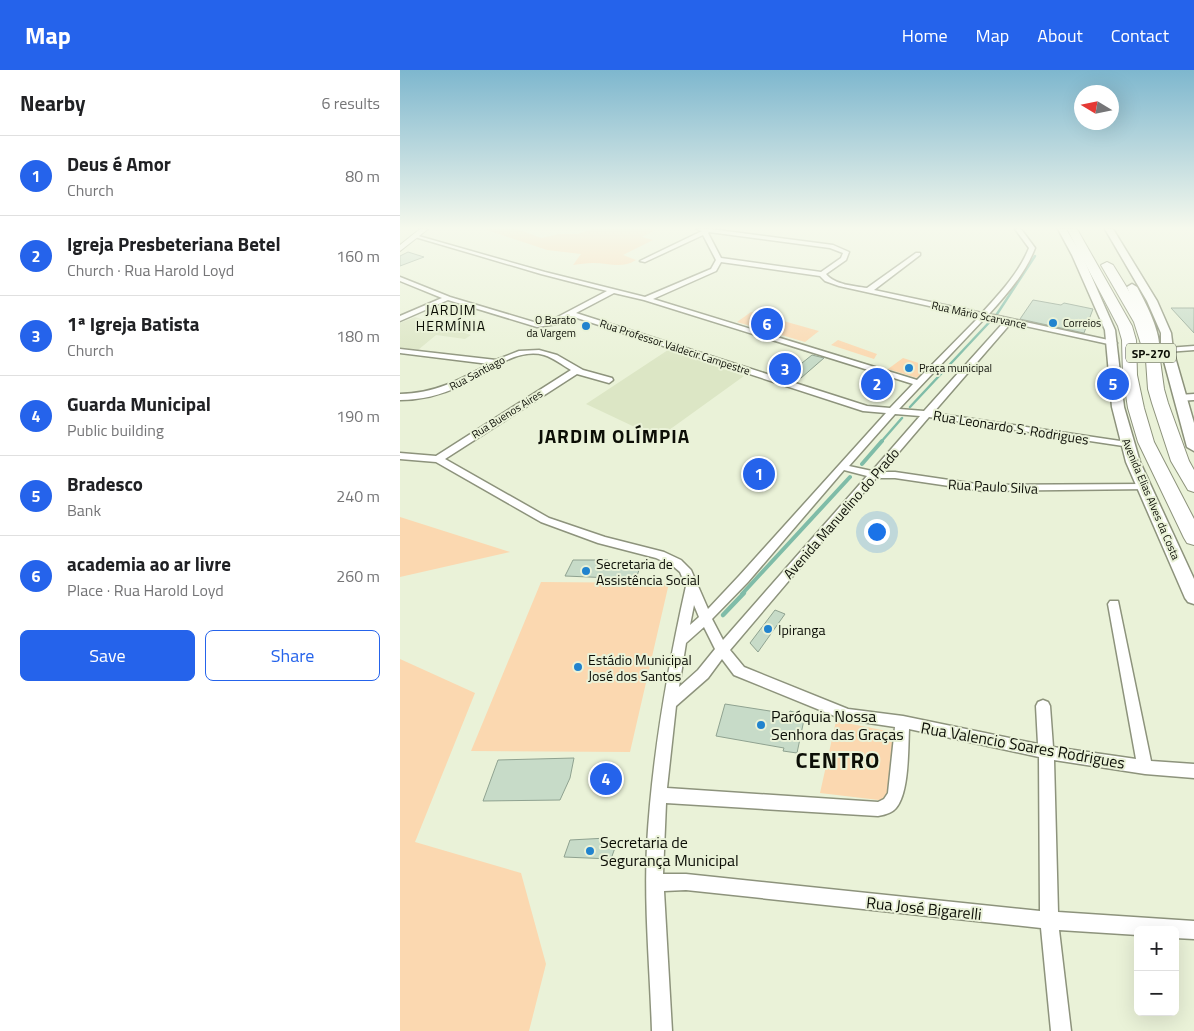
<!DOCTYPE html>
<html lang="en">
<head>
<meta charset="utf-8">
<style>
	:root { --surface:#fff; --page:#f6f6f6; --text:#202124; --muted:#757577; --line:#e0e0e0; --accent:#2563eb }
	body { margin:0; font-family:"Titillium Web",sans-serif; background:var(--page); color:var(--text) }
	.controls { position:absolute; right:15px; bottom:15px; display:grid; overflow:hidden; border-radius:8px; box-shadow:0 5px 20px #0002 }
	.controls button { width:45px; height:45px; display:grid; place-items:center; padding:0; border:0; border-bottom:1px solid var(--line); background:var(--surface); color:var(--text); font:25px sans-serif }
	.compass { position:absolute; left:674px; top:15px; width:45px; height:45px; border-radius:50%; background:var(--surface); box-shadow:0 5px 20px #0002; rotate:280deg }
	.you { position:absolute; left:476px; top:461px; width:18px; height:18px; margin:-12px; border:4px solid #fff; border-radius:50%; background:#1a73e8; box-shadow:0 0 0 8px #1a73e833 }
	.badge { display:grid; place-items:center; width:32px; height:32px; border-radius:50%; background:var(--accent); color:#fff; font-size:16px; font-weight:700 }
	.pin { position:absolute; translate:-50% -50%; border:2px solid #fff; box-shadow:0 1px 5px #0006 }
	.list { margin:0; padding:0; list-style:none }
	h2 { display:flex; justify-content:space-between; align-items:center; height:65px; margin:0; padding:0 20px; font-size:21px }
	h2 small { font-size:16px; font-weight:400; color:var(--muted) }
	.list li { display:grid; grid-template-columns:32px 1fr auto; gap:15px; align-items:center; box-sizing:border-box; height:80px; padding:0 20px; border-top:1px solid var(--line) }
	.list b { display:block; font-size:19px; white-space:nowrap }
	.list p { margin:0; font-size:16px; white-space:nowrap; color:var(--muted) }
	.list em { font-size:16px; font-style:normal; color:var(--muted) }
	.actions { display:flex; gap:10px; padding:15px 20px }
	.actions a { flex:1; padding:11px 0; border:1px solid var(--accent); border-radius:8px; text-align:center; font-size:18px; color:var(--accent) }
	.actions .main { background:var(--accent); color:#fff }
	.map { position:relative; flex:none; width:794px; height:961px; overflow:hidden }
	header { display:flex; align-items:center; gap:30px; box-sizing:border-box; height:70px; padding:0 25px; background:var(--accent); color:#fff }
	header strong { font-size:24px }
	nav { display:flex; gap:28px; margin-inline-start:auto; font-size:18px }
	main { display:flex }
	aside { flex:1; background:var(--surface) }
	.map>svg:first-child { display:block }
	.built { fill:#dce6c5 }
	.green { fill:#fbd8b0 }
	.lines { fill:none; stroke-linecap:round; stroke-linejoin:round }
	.stream-far2 { stroke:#7fbca8; stroke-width:2.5 }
	.stream-far1 { stroke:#7fbca8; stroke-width:4 }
	.stream { stroke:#7fbca8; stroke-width:4.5 }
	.building { fill:#c7dbc8; stroke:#8fa290 }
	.minor-casing { stroke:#8d937c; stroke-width:3 }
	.tertiary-casing { stroke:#8d937c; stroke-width:2 }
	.secondary-casing { stroke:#8d937c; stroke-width:3 }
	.motorway-casing { stroke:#8d937c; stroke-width:2 }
	.minor { fill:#fff; fill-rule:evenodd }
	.tertiary { fill:#fff; fill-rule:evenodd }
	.secondary { fill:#fff; fill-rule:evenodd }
	.motorway { fill:#fff; fill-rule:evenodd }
	.poi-dot { fill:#2183ce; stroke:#eaf2d8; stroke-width:2 }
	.labels { text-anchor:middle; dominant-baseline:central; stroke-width:4; stroke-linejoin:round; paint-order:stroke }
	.far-street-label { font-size:11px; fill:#0c0e06; stroke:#eaf2d8 }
	.far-poi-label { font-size:11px; fill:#0c0e06; stroke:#eaf2d8; text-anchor:start }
	.shield { fill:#eaf2d8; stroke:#4f5245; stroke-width:1 }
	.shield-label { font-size:12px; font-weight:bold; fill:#0c0e06 }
	.far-quarter-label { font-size:14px; letter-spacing:1px; fill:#0c0e06; stroke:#eaf2d8 }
	.street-label { font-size:14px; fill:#0c0e06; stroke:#eaf2d8 }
	.poi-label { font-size:14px; fill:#0c0e06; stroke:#eaf2d8; text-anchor:start }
	.near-poi-label { font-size:16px; fill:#0c0e06; stroke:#eaf2d8; text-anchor:start }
	.near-street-label { font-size:16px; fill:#0c0e06; stroke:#eaf2d8 }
	.district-label { font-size:19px; font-weight:bold; letter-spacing:1px; fill:#0c0e06; stroke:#eaf2d8 }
	.near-district-label { font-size:22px; font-weight:bold; letter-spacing:1px; fill:#0c0e06; stroke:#eaf2d8 }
</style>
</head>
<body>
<header>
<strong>Map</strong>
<nav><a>Home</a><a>Map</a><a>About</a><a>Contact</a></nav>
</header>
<main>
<aside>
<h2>Nearby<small>6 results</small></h2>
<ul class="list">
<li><span class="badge">1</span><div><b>Deus é Amor</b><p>Church</p></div><em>80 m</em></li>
<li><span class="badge">2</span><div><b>Igreja Presbeteriana Betel</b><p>Church · Rua Harold Loyd</p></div><em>160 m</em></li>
<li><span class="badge">3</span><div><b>1ª Igreja Batista</b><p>Church</p></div><em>180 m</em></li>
<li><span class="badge">4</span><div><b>Guarda Municipal</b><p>Public building</p></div><em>190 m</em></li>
<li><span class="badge">5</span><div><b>Bradesco</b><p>Bank</p></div><em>240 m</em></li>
<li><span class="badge">6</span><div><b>academia ao ar livre</b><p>Place · Rua Harold Loyd</p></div><em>260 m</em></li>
</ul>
<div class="actions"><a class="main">Save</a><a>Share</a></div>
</aside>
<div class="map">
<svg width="794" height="961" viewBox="0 0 794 961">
	<rect width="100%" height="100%" fill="#eaf2d8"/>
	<!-- built -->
	<path class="built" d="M15,247L71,265L65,269L36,265L18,280L0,278V253Z
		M268,280L344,306L258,368L186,334Z"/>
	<!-- green -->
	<path class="green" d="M84,159H117L141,168L160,164H178L192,159H250L255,160L242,167L253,170L223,185L236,190C222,199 209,193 193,193C187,193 180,194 173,195L181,184L147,180Z
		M351,242L419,261L405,272L337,252Z
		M438,270L477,284L474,289L431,275Z
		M503,288L528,296L517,308L488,299Z
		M0,447L110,482L0,507Z
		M141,512L269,513L230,682L71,681Z
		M0,589L75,623L15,772L121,803L146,894L129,961H0Z
		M436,651L497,663L487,731L420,723Z"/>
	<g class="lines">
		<!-- stream-far2 -->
		<path class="stream-far2" d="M510,337L597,244L635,186
			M481,372L502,348"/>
		<!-- stream-far1 -->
		<path class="stream-far1" d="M462,394L482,371
			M342,524L450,407"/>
		<!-- stream -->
		<path class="stream" d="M323,545L344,523"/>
	</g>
	<!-- building -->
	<path class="building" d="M8,182L24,187L0,196V186Z
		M633,230L661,235L664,233L693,239L684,263L620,249Z
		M771,238H794V263Z
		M412,285L424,288L401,308L369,299L371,291L397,297Z
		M472,306L493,313L483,322L461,315Z
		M357,397L371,403L362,412L347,406Z
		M173,490H208L205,497H240L236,509L165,506Z
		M375,540L385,544L358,582L350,573Z
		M325,634L389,644L390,641L405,645L397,683L383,681L384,678L316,666Z
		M174,688L170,708L160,730L83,731L98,690Z
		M207,768V774L216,775L211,789L164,787L170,770Z"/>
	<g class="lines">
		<defs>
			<path id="minor" d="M297,159H310L433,175L449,182L446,190L426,204C435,215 454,216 467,218L516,183H520V185L474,220L582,243C600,223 619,203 629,178L615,159H621L635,178C625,204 607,224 589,244L713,271L717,273L713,275L611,253L533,343L727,372L732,375L730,377L529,347L482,402H495L583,415L745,414L750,417L749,419L583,421L495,408H476L330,580L344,597L448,639L503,646L638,674L636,636L638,632L643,630L648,632L650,636L653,677L736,689L708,534L710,531H718L751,691L794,694V708L745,704L654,690L658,842L794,851V869L775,868V860H738V865L659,860L671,961H651L641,858L286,820L264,821L272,961H252C250,899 244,837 247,775C252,687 267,601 286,516L280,502L273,496L256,488L198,473L141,452L36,392L0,389V383L36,386L171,300C162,295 154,288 144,285C114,277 85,305 60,316C41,325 21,330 0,330V324C33,324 60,310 89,294L0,283V279L96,290L119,281L139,280L157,285L183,300L212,308L213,310L209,313L177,304L45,389L149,448L205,467L264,482L281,490L291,500L308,539L339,506L486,343L463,341L171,246L157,254L137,257L48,230L0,251V246L42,228L0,211V207L50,227L137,253L152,250L207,221L141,204L15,167V165L145,202L245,227L311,199L316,190L303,165L245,192L240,191L302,161ZM309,162L430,178L443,183L441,188L421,202L321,188L308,163ZM321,192L420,206L425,211L439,216L579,247L517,310L253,229L316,201ZM214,223L244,230L513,314L490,338L467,336L176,243ZM585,248L604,252L524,341L499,339ZM495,344L520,346L472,401L449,396ZM444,400L467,406L323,570L312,549L348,512ZM294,535L299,547L290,555ZM304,557L315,579L298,600L279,617L286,573ZM322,589L334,605L442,649L495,657L488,723L484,729L478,732L267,718L276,636L308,608ZM509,659L639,687L640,841L286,804H263L266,733L478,746C484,745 492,743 496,738C509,723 508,680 509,659Z
				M794,276V280L767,282L763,280L767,278Z
				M794,324V330L779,331L775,328L779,325Z"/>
			<path id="tertiary" d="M20,159H28L0,181V175Z"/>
			<path id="secondary" d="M658,159H666L682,185L715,260L724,337L740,392L794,509V534L788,532L785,528L726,392L712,337L705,260L672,185Z
				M705,159H713L757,231L771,263L773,280L794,353V381L787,377L761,280V263L747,231Z
				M732,214L737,217C746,234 766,270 757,288L753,289L747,286L745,259L727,217Z"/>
			<path id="motorway" d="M667,159H677L732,256L736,270L737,305L744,338L754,372L794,449V475L787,473L784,468L738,372L728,338L723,305L722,270L718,256Z
				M707,192L713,195L748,252L760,290L764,319L768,333L789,391L794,400V422L788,420L771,391L752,333L748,319L746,290L734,252L701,195Z"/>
		</defs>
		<!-- minor casing -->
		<use href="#minor" class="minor-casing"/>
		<!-- tertiary casing -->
		<use href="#tertiary" class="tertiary-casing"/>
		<!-- secondary casing -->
		<use href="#secondary" class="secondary-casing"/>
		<!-- motorway casing -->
		<use href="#motorway" class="motorway-casing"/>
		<!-- minor -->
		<use href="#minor" class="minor"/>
		<!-- tertiary -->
		<use href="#tertiary" class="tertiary"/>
		<!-- secondary -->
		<use href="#secondary" class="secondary"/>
		<!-- motorway -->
		<use href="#motorway" class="motorway"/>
	</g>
	<!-- sky -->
	<linearGradient id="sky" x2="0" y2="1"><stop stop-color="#7eb7ce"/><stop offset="0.54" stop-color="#f6f9ed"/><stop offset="1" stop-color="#f6f9ed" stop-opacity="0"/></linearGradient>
	<rect width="794" height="293" fill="url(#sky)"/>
	<!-- markers -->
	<g class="poi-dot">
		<circle cx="653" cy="253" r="5"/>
		<circle cx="186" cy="256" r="5"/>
		<circle cx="509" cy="298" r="5"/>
		<circle cx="186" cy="501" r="5"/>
		<circle cx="368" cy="559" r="5"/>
		<circle cx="178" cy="597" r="5"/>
		<circle cx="361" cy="655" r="5"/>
		<circle cx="190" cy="781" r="5"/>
	</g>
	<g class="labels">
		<!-- far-street labels -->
		<g class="far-street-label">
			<text transform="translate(579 245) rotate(12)">Rua Mário Scarvance</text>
			<text transform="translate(275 277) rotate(18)">Rua Professor Valdecir Campestre</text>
			<text transform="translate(77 303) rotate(-28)">Rua Santiago</text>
			<text transform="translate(107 344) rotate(-32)">Rua Buenos Aires</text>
			<text transform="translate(751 429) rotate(67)">Avenida Elias Alves da Costa</text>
		</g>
		<!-- far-poi labels -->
		<g class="far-poi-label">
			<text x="176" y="250" text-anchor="end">O Barato<tspan x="176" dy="13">da Vargem</tspan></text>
			<text x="663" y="253">Correios</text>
			<text x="519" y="298">Praça municipal</text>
		</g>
		<!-- shield labels -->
		<rect class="shield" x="726" y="273.5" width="50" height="19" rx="4"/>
		<g class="shield-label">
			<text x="751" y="283">SP-270</text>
		</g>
		<!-- far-quarter labels -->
		<g class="far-quarter-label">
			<text x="51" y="239">JARDIM<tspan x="51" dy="16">HERMÍNIA</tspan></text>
		</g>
		<!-- street labels -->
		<g class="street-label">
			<text transform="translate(611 357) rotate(9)">Rua Leonardo S. Rodrigues</text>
			<text transform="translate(593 416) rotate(3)">Rua Paulo Silva</text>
			<text transform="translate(441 443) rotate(-49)">Avenida Manuelino do Prado</text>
		</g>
		<!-- poi labels -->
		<g class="poi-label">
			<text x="196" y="493">Secretaria de<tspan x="196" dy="16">Assistência Social</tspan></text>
			<text x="378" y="559">Ipiranga</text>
			<text x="188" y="589">Estádio Municipal<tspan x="188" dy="16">José dos Santos</tspan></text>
		</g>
		<!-- near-poi labels -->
		<g class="near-poi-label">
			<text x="371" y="646">Paróquia Nossa<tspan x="371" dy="18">Senhora das Graças</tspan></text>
			<text x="200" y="772">Secretaria de<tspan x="200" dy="18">Segurança Municipal</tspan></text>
		</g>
		<!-- near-street labels -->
		<g class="near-street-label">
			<text transform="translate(623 675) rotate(10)">Rua Valencio Soares Rodrigues</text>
			<text transform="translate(524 838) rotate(6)">Rua José Bigarelli</text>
		</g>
		<!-- district labels -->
		<g class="district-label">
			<text x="214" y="365">JARDIM OLÍMPIA</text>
		</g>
		<!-- near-district labels -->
		<g class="near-district-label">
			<text x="438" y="690">CENTRO</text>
		</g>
	</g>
</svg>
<div class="controls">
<button>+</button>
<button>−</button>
</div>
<svg class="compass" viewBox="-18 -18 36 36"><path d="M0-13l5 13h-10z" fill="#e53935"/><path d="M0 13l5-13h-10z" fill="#757577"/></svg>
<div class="you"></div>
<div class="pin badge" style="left:359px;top:404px">1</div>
<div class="pin badge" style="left:477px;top:314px">2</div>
<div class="pin badge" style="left:385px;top:299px">3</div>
<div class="pin badge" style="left:206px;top:709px">4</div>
<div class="pin badge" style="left:713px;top:314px">5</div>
<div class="pin badge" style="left:367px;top:254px">6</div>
</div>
</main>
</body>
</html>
